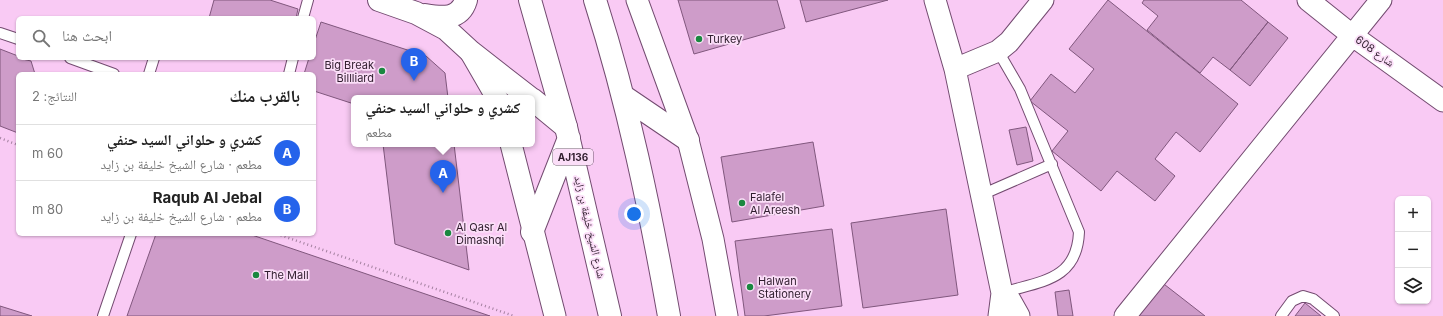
<!DOCTYPE html>
<html lang="ar">
<head>
<meta charset="utf-8">
<style>
	:root { --surface:#fff; --page:#f2f2f2; --text:#222; --muted:#767676; --line:#e0e0e0; --accent:#2563eb }
	body { margin:0; font-family:Inter,"Noto Naskh Arabic",sans-serif; background:var(--page); color:var(--text); direction:rtl }
	.controls { position:absolute; right:12px; bottom:12px; display:grid; overflow:hidden; border-radius:6px; box-shadow:0 1px 3px #0004 }
	.controls button { width:36px; height:36px; display:grid; place-items:center; padding:0; border:0; border-bottom:1px solid var(--line); background:var(--surface); color:var(--text); font:20px sans-serif }
	.you { position:absolute; left:634px; top:214px; width:14px; height:14px; margin:-10px; border:3px solid #fff; border-radius:50%; background:#1a73e8; box-shadow:0 0 0 6px #1a73e833 }
	.badge { display:grid; place-items:center; width:26px; height:26px; border-radius:50%; background:var(--accent); color:#fff; font-size:13px; font-weight:700 }
	.pin { position:absolute; translate:-50% -33px; filter:drop-shadow(0 1px 2px #0008) }
	.pin::after { content:''; position:absolute; top:21px; width:14px; height:12px; background:inherit; clip-path:polygon(0 0,100% 0,50% 100%) }
	.popup { position:absolute; left:351px; top:95px; width:184px; height:52px; box-sizing:border-box; display:grid; place-content:center; border-radius:6px; background:var(--surface); filter:drop-shadow(0 1px 3px #0005); font-size:13px; white-space:nowrap; color:var(--muted) }
	.popup b { font-size:15px; color:var(--text) }
	.popup::after { content:''; position:absolute; left:50%; top:100%; margin-left:-8px; border:8px solid transparent; border-top-color:var(--surface) }
	.list { margin:0; padding:0; list-style:none }
	h2 { display:flex; justify-content:space-between; align-items:center; height:52px; margin:0; padding:0 16px; font-size:17px }
	h2 small { font-size:13px; font-weight:400; color:var(--muted) }
	.list li { display:grid; grid-template-columns:26px 1fr auto; gap:12px; align-items:center; box-sizing:border-box; height:56px; padding:0 16px; border-top:1px solid var(--line) }
	.list b { display:block; font-size:15px; white-space:nowrap }
	.list p { margin:0; font-size:13px; white-space:nowrap; color:var(--muted) }
	.list em { font-size:13px; font-style:normal; color:var(--muted) }
	.icon { flex:none; width:22px; height:22px; fill:none; stroke:currentColor; stroke-width:2; stroke-linecap:round; stroke-linejoin:round }
	.map { position:relative; flex:none; width:1443px; height:316px; overflow:hidden; direction:ltr }
	.search { position:absolute; background:var(--surface); box-shadow:0 1px 3px #0004; left:16px; top:16px; width:300px; height:44px; display:flex; align-items:center; gap:10px; box-sizing:border-box; padding:0 14px; border-radius:6px; color:var(--muted); font-size:15px }
	.panel { position:absolute; background:var(--surface); box-shadow:0 1px 3px #0004; left:16px; top:72px; width:300px; height:164px; border-radius:6px; direction:rtl }
	.map>svg:first-child { display:block }
	.building { fill:#ce9cc9; stroke:#80577d }
	.lines { fill:none; stroke-linecap:round; stroke-linejoin:round }
	.service-casing { stroke:#734b70; stroke-width:12 }
	.minor-casing { stroke:#734b70; stroke-width:23 }
	.tertiary-casing { stroke:#734b70; stroke-width:24 }
	.primary-casing { stroke:#734b70; stroke-width:24 }
	.path { stroke:#a481a0; stroke-width:2.5; stroke-dasharray:1 3; stroke-linecap:butt }
	.service { stroke:#fff; stroke-width:10 }
	.minor { stroke:#fff; stroke-width:21 }
	.tertiary { stroke:#fff; stroke-width:22 }
	.primary { stroke:#fff; stroke-width:22 }
	.poi-dot { fill:#1a8840; stroke:#fbdef8; stroke-width:1.5 }
	.labels { text-anchor:middle; dominant-baseline:central; stroke-width:3.5; stroke-linejoin:round; paint-order:stroke }
	.shield { fill:#fbdef8; stroke:#6c576a; stroke-width:1 }
	.shield-label { font-size:10px; font-weight:bold; fill:#2f1d2d }
	.poi-label { font-size:11px; fill:#2f1d2d; stroke:#fbdef8; text-anchor:start }
	.street-label { font-size:11px; fill:#2f1d2d; stroke:#fbdef8 }
</style>
</head>
<body>
<div class="map">
<svg width="1443" height="316" viewBox="0 0 1443 316">
	<rect width="100%" height="100%" fill="#f9caf4"/>
	<!-- building -->
	<path class="building" d="M214,0H270L298,9L296,18H209Z
		M678,0H777L785,28L694,54Z
		M800,0H888L806,22Z
		M1108,0L1238,104L1200,152L1176,132L1155,159L1175,176L1155,201L1117,171L1101,191L1052,151L1068,131L1030,101L1051,74L1075,93L1094,69L1069,49Z
		M1144,0H1241L1268,22L1230,70L1213,57L1200,73L1147,30L1158,16L1142,3Z
		M321,22L426,56L445,73L448,98H354V104L314,91V74H304L309,58H314V43Z
		M1268,22L1288,38L1250,86L1230,70Z
		M0,49L18,56V58L31,61L35,74H18V133L0,126Z
		M1026,127L1033,161L1017,165L1009,130Z
		M813,142L824,206L732,222L721,157Z
		M383,144H454L469,270L395,244Z
		M946,209L958,295L863,308L851,223Z
		M832,229L842,306L764,316H745L735,241Z
		M156,234H249L490,316H127Z
		M1160,281L1205,316H1133Z
		M1069,290L1073,316H1058L1055,292Z
		M1305,303L1321,316H1295Z
		M0,306L32,316H0Z"/>
	<g class="lines">
		<defs>
			<path id="service" d="M303,18L308,0
				M0,33L18,39
				M998,51L1020,89L1079,232C1077,281 1040,281 1002,293
				M70,58L114,74
				M149,74L154,58
				M289,74L293,58
				M981,195L1052,164
				M103,316L131,234
				M1281,316L1292,301L1303,296L1313,299L1334,316"/>
			<path id="minor" d="M637,0L688,140L713,239L727,316
				M935,0L955,69L1002,293L999,316
				M1308,0L1353,36L1443,101
				M471,53L497,98
				M955,69L998,51L1009,42L1043,0
				M511,144L555,316
				M1002,293L1010,300L1019,316
				M1125,316L1381,0"/>
			<path id="tertiary" d="M379,0L416,13L446,29L471,52L530,98
				M425,15C442,18 460,20 466,0
				M532,99L566,127"/>
			<path id="primary" d="M530,0L566,127L610,316
				M595,0C628,103 650,209 669,316
				M623,96L688,140
				M532,232L569,138"/>
		</defs>
		<!-- service casing -->
		<use href="#service" class="service-casing"/>
		<!-- minor casing -->
		<use href="#minor" class="minor-casing"/>
		<!-- tertiary casing -->
		<use href="#tertiary" class="tertiary-casing"/>
		<!-- primary casing -->
		<use href="#primary" class="primary-casing"/>
		<!-- path -->
		<path class="path" d="M0,138L18,145
			M277,234L514,316"/>
		<!-- service -->
		<use href="#service" class="service"/>
		<!-- minor -->
		<use href="#minor" class="minor"/>
		<!-- tertiary -->
		<use href="#tertiary" class="tertiary"/>
		<!-- primary -->
		<use href="#primary" class="primary"/>
	</g>
	<!-- markers -->
	<g class="poi-dot">
		<circle cx="699" cy="39" r="4"/>
		<circle cx="382" cy="71" r="4"/>
		<circle cx="742" cy="203" r="4"/>
		<circle cx="448" cy="233" r="4"/>
		<circle cx="256" cy="275" r="4"/>
		<circle cx="750" cy="287" r="4"/>
	</g>
	<g class="labels">
		<!-- shield labels -->
		<rect class="shield" x="553" y="149" width="40" height="16" rx="3"/>
		<g class="shield-label">
			<text x="573" y="157">AJ136</text>
		</g>
		<!-- poi labels -->
		<g class="poi-label">
			<text x="707" y="39">Turkey</text>
			<text x="374" y="65" text-anchor="end">Big Break<tspan x="374" dy="13">Billliard</tspan></text>
			<text x="750" y="197">Falafel<tspan x="750" dy="13">Al Areesh</tspan></text>
			<text x="456" y="227">Al Qasr Al<tspan x="456" dy="13">Dimashqi</tspan></text>
			<text x="264" y="275">The Mall</text>
			<text x="758" y="281">Halwan<tspan x="758" dy="13">Stationery</tspan></text>
		</g>
		<!-- street labels -->
		<g class="street-label">
			<text transform="translate(1375 51) rotate(36)">شارع 608</text>
			<text transform="translate(590 227) rotate(77)">شارع الشيخ خليفة بن زايد</text>
		</g>
	</g>
</svg>
<div class="controls">
<button>+</button>
<button>−</button>
<button><svg class="icon" aria-label="layers" viewBox="0 0 24 24"><path d="M12 4l9 5-9 5-9-5zM3 14l9 5 9-5"/></svg></button>
</div>
<div class="you"></div>
<div class="pin badge" style="left:443px;top:193px">A</div>
<div class="popup"><b>كشري و حلواني السيد حنفي</b>مطعم</div>
<div class="pin badge" style="left:414px;top:81px">B</div>
<div class="search"><svg class="icon" aria-label="search" viewBox="0 0 24 24"><circle cx="10" cy="10" r="6"/><path d="M15 15l6 6"/></svg>ابحث هنا</div>
<section class="panel">
<h2>بالقرب منك<small>النتائج: 2</small></h2>
<ul class="list">
<li><span class="badge">A</span><div><b>كشري و حلواني السيد حنفي</b><p>مطعم · شارع الشيخ خليفة بن زايد</p></div><em>60 m</em></li>
<li><span class="badge">B</span><div><b>Raqub Al Jebal</b><p>مطعم · شارع الشيخ خليفة بن زايد</p></div><em>80 m</em></li>
</ul>
</section>
</div>
</body>
</html>
